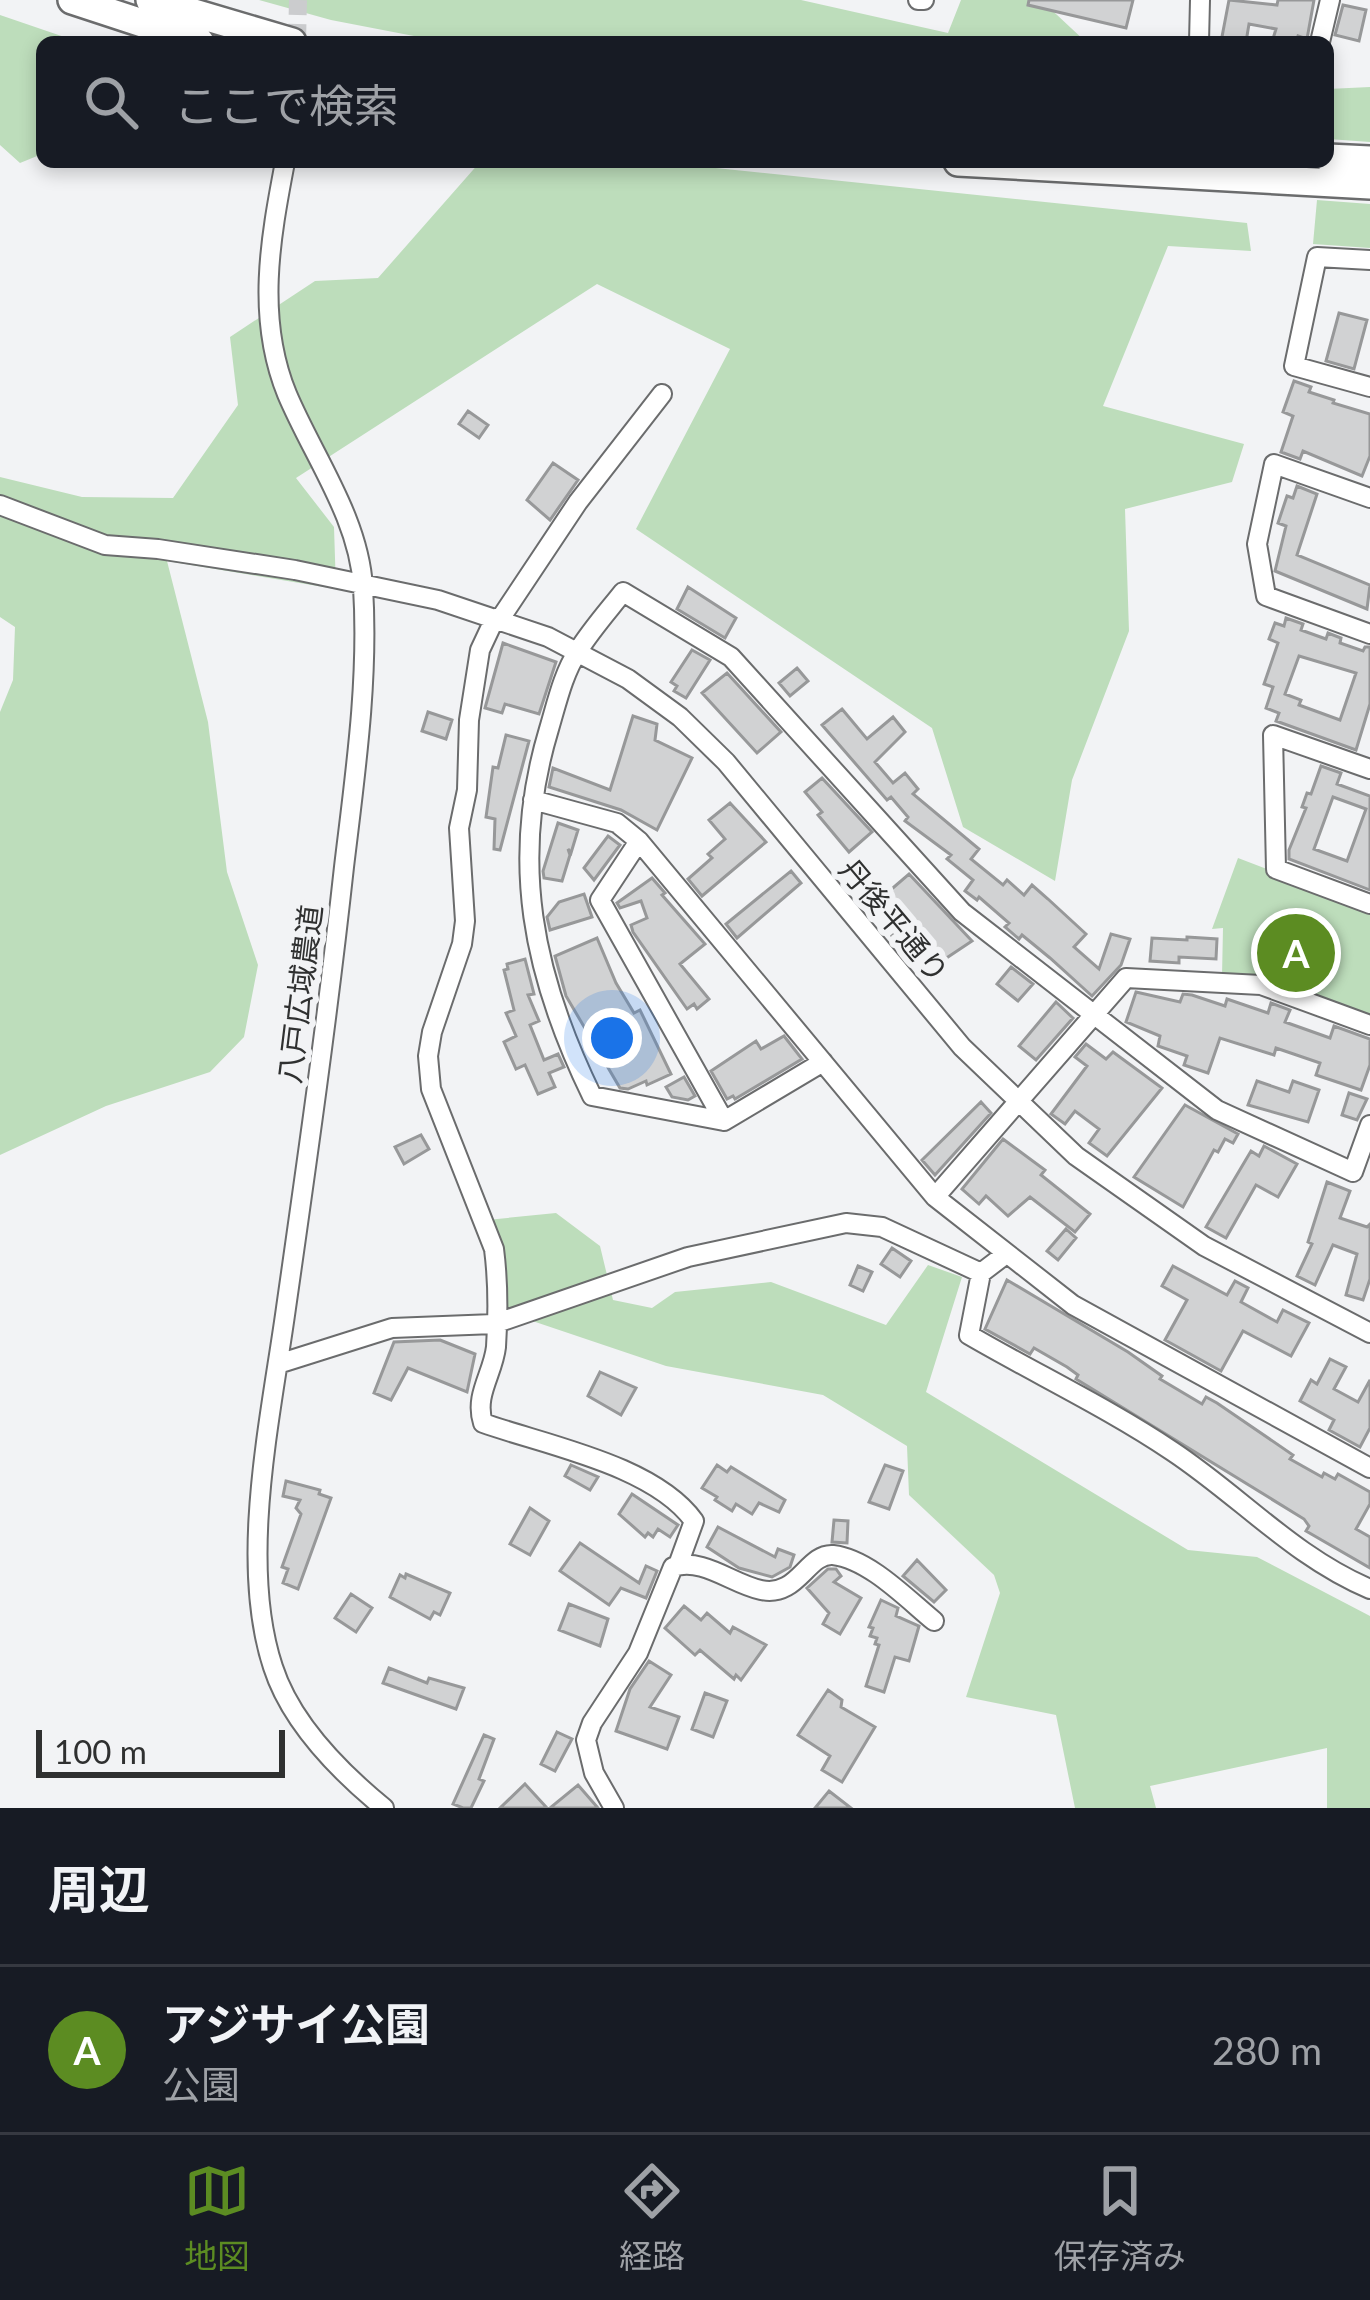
<!DOCTYPE html>
<html lang="ja">
<head>
<meta charset="utf-8">
<style>
	:root { --surface:#171b24; --page:#242831; --text:#f1f3f6; --muted:#9ea1a6; --line:#363941; --accent:#5c8c22 }
	body { margin:0; font-family:Lato,"Noto Sans JP",sans-serif; background:var(--page); color:var(--text) }
	.scale { position:absolute; left:36px; bottom:30px; width:249px; box-sizing:border-box; padding-left:12px; border:6px solid #2f3030; border-top:0; font-size:33px; line-height:42px; white-space:nowrap; color:#2f3030; -webkit-text-stroke:9px #f2f3f5; paint-order:stroke }
	.you { position:absolute; left:612px; top:1038px; width:42px; height:42px; margin:-30px; border:9px solid #fff; border-radius:50%; background:#1a73e8; box-shadow:0 0 0 18px #1a73e833 }
	.badge { display:grid; place-items:center; width:78px; height:78px; border-radius:50%; background:var(--accent); color:#fff; font-size:39px; font-weight:700 }
	.pin { position:absolute; translate:-50% -50%; border:6px solid #fff; box-shadow:0 3px 12px #0006 }
	.list { margin:0; padding:0; list-style:none }
	h2 { display:flex; justify-content:space-between; align-items:center; height:156px; margin:0; padding:0 48px; font-size:51px }
	h2 small { font-size:39px; font-weight:400; color:var(--muted) }
	.list li { display:grid; grid-template-columns:78px 1fr auto; gap:36px; align-items:center; box-sizing:border-box; height:168px; padding:0 48px; border-top:3px solid var(--line) }
	.list b { display:block; font-size:45px; white-space:nowrap }
	.list p { margin:0; font-size:39px; white-space:nowrap; color:var(--muted) }
	.list em { font-size:39px; font-style:normal; color:var(--muted) }
	.icon { flex:none; width:66px; height:66px; fill:none; stroke:currentColor; stroke-width:2; stroke-linecap:round; stroke-linejoin:round }
	.map { position:relative; flex:none; width:1370px; height:1808px; overflow:hidden }
	.search { position:absolute; background:var(--surface); box-shadow:0 6px 18px #0003; left:36px; right:36px; top:36px; height:132px; display:flex; align-items:center; gap:30px; box-sizing:border-box; padding:0 42px; border-radius:18px; color:var(--muted); font-size:45px }
	.sheet { height:324px; background:var(--surface) }
	nav { display:flex; justify-content:space-around; align-items:center; box-sizing:border-box; height:168px; border-top:3px solid var(--line); background:var(--surface); font-size:33px; color:var(--muted) }
	nav a { display:grid; justify-items:center; gap:6px }
	nav .on { color:var(--accent) }
	.map>svg:first-child { display:block }
	.green { fill:#bdddbb }
	.building { fill:#d1d2d3; stroke:#979899; stroke-width:3; fill-rule:evenodd }
	.lines { fill:none; stroke-linecap:round; stroke-linejoin:round }
	.minor-tunnel { stroke:#cbccce; stroke-width:18; stroke-dasharray:18 9; stroke-linecap:butt }
	.minor-casing { stroke:#6b6c6d; stroke-width:22 }
	.highway-casing { stroke:#6b6c6d; stroke-width:32 }
	.minor { stroke:#fff; stroke-width:18 }
	.highway { stroke:#fff; stroke-width:27 }
	.labels { text-anchor:middle; dominant-baseline:central; stroke-width:12; stroke-linejoin:round; paint-order:stroke }
	.street-label { font-size:30px; fill:#2f3030; stroke:#f2f3f5 }
</style>
</head>
<body>
<div class="map">
<svg width="1370" height="1808" viewBox="0 0 1370 1808">
	<rect width="100%" height="100%" fill="#f2f3f5"/>
	<!-- green -->
	<path class="green" d="M259,0H801L948,33L961,0H1041L1086,42H445L331,20Z
		M0,15L79,42H42V154L20,163L0,145Z
		M1370,87V142L1328,139V89Z
		M480,162H658L1247,223L1251,251L1168,246L1103,406L1244,444L1232,482L1125,509L1129,631L1072,780L1055,881L963,827L932,728L636,529L730,349L597,284L296,478L334,527L336,589L167,561L208,722L227,872L258,965L244,1037L210,1072L106,1106L0,1155V712L13,680L15,627L0,617V477L82,497L173,498L238,405L230,337L315,281L378,278Z
		M1317,200L1370,204V248L1313,244Z
		M1238,858L1370,908V1017L1222,976L1223,928L1212,929Z
		M556,1213L600,1246L613,1300L652,1308L675,1292L771,1282L886,1325L928,1265L962,1277L926,1392L1188,1550L1257,1557L1370,1616V1808H1327V1748L1150,1786L1156,1808H1075L1056,1715L966,1697L1000,1593L994,1575L909,1495L907,1446L823,1395L666,1366L488,1306L487,1220Z"/>
	<!-- building -->
	<path class="building" d="M1029,0H1133L1126,28L1028,5Z
		M1229,0L1277,5L1278,0H1314L1307,39L1298,36L1296,42H1272L1276,29L1249,24L1246,42H1221Z
		M1343,5L1366,10L1359,41L1335,35Z
		M1339,313L1367,320L1354,369L1326,361Z
		M1294,381L1311,387L1309,392L1334,400L1333,403L1370,414V456L1362,476L1303,451L1300,459L1281,452L1293,416L1283,412Z
		M468,411L488,425L479,438L459,424Z
		M553,463L578,480L550,520L527,500Z
		M1297,486L1317,494L1297,555L1370,585L1367,609L1275,571L1286,526L1278,523L1287,496L1293,498Z
		M688,587L736,618L725,638L677,609Z
		M1286,618L1303,624L1301,630L1326,639L1328,633L1341,638L1340,643L1363,651L1365,647H1370V704L1356,750L1276,721L1279,713L1266,708L1273,687L1264,684L1278,643L1269,639L1275,623L1284,626ZM1299,656L1356,673L1340,720L1299,705L1301,700L1285,694Z
		M503,643L556,662L539,714L505,704L502,713L485,708Z
		M692,650L710,660L686,698L674,691L677,686L671,682Z
		M797,668L808,681L790,696L779,683Z
		M727,673L781,732L757,753L702,693Z
		M842,709L867,739L893,717L905,732L875,762L893,783L905,773L918,789L913,794L979,849L971,859L1003,885L1007,880L1024,895L1032,885L1048,899L1086,934L1074,947L1099,969L1111,934L1130,939L1121,965L1092,996L1050,958L1022,935L1019,939L1005,927L1009,923L979,897L977,900L965,891L973,880L947,859L951,855L905,821L908,817L891,797L887,800L822,725Z
		M428,712L452,720L446,739L422,731Z
		M633,716L657,724L655,740L692,758L657,830L621,810L549,787L553,768L610,790Z
		M506,735L529,741L500,850L494,849L495,819L486,817L493,767L498,768Z
		M1321,766L1341,773L1337,784L1370,796V890L1289,859V850L1306,808L1302,807L1307,793L1311,794ZM1333,797L1366,809L1347,861L1314,849Z
		M822,778L872,832L849,852L818,815L822,812L805,792Z
		M730,803L766,842L702,896L688,879L712,858L708,854L725,839L709,820Z
		M558,823L578,830L571,853L568,849L570,855L562,881L544,878L543,871Z
		M608,836L620,845L594,880L584,868Z
		M865,866L881,886L863,901L847,881Z
		M791,871L801,883L737,938L726,924Z
		M909,874L972,941L930,969L910,945L904,951L892,936L910,921L887,893Z
		M652,878L665,893L662,895L705,944L680,964L709,999L697,1009L694,1004L687,1009L633,932L631,925L647,918L641,901L620,908L617,903Z
		M584,894L592,917L550,930L547,917L559,902Z
		M1187,937L1217,939L1216,959L1179,957V963L1150,961L1152,938L1187,940Z
		M597,938L616,983L634,1013L640,1010L671,1074L647,1085L646,1081L628,1089L620,1088L566,996L555,956Z
		M525,959L534,994L528,995L539,1021L530,1025L544,1060L558,1054L564,1067L549,1073L555,1087L538,1094L525,1065L516,1069L504,1042L516,1036L506,1013L514,1010L504,970L508,969L507,964Z
		M1011,967L1033,984L1018,1001L997,984Z
		M1136,992L1180,1002L1183,994L1192,995L1225,1006L1227,999L1268,1013L1271,1003L1290,1010L1285,1022L1330,1038L1334,1026L1370,1039V1065L1361,1090L1316,1075L1320,1063L1276,1048L1274,1055L1220,1038L1208,1073L1184,1065L1187,1056L1158,1046L1160,1036L1126,1022Z
		M1056,1002L1073,1018L1036,1060L1019,1046Z
		M784,1036L802,1059L735,1099L733,1096L727,1099L711,1071L756,1041L761,1049Z
		M1086,1044L1106,1059L1113,1052L1162,1088L1107,1156L1089,1143L1099,1129L1075,1111L1065,1124L1051,1114L1087,1066L1075,1057Z
		M684,1077L695,1096L688,1100L672,1097L666,1087Z
		M1257,1081L1289,1092L1293,1081L1319,1090L1308,1122L1248,1105Z
		M1349,1093L1367,1099L1357,1120L1342,1115Z
		M981,1102L991,1113L935,1175L922,1160Z
		M1185,1105L1238,1134L1233,1143L1225,1139L1218,1152L1214,1150L1183,1207L1134,1177Z
		M421,1135L429,1149L404,1164L395,1147Z
		M1003,1139L1045,1170L1041,1175L1090,1214L1075,1232L1030,1197L1008,1216L986,1196L979,1204L962,1189Z
		M1264,1146L1297,1164L1278,1197L1256,1185L1226,1238L1206,1227L1251,1151L1259,1156Z
		M1327,1182L1350,1191L1340,1218L1367,1227L1370,1224V1279L1363,1300L1346,1295L1357,1254L1333,1245L1315,1285L1297,1276L1312,1244L1308,1242Z
		M1066,1229L1076,1238L1058,1260L1047,1251Z
		M892,1248L911,1261L900,1277L881,1264Z
		M858,1266L872,1272L863,1291L850,1285Z
		M1173,1266L1227,1295L1235,1281L1248,1288L1241,1302L1277,1322L1283,1310L1309,1323L1291,1356L1243,1331L1221,1371L1165,1340L1187,1300L1162,1286Z
		M1007,1280L1128,1352L1162,1376L1160,1379L1202,1404L1206,1397L1217,1403L1293,1455L1290,1459L1322,1477L1324,1473L1335,1479L1338,1474L1370,1492V1504L1356,1529L1370,1537V1568L1306,1531L1309,1526L1304,1519L1076,1379L1078,1375L1067,1367L1034,1348L1030,1354L985,1329Z
		M440,1340L475,1354L467,1392L408,1368L391,1400L374,1393L394,1342Z
		M1330,1359L1346,1367L1334,1389L1358,1402L1370,1380V1428L1360,1447L1329,1430L1334,1420L1300,1401L1311,1380L1317,1384Z
		M600,1372L636,1388L621,1415L588,1396Z
		M571,1465L598,1477L590,1490L565,1476Z
		M717,1465L727,1472L731,1467L785,1500L779,1512L759,1503L752,1514L736,1504L732,1511L715,1500L717,1497L702,1488Z
		M885,1465L903,1471L889,1509L869,1502Z
		M286,1481L320,1490L319,1494L331,1498L298,1589L283,1583L288,1569L282,1567L301,1514L296,1508L300,1500L283,1496Z
		M632,1494L678,1525L670,1537L658,1529L653,1537L648,1533L645,1537L619,1514Z
		M530,1508L549,1521L530,1555L510,1544Z
		M834,1520L848,1521L847,1543L832,1542Z
		M718,1527L775,1557L778,1549L794,1555L790,1567L772,1577L739,1568L707,1547Z
		M580,1543L639,1583L646,1566L657,1571L646,1598L621,1588L609,1605L560,1571Z
		M917,1560L946,1590L934,1602L903,1576Z
		M828,1569H836L841,1576L834,1582L861,1598L840,1634L823,1624L829,1613L807,1588Z
		M406,1574L450,1593L440,1615L434,1612L430,1619L390,1597L400,1575L405,1578Z
		M351,1594L372,1608L356,1632L335,1618Z
		M881,1600L898,1608L896,1616L919,1626L909,1661L895,1657L884,1692L866,1686L879,1645L875,1644L877,1638L870,1636L873,1628L869,1627Z
		M569,1604L608,1619L600,1646L559,1630Z
		M684,1606L701,1620L707,1613L730,1633L733,1627L766,1645L741,1680L736,1675L734,1679L700,1650L695,1655L665,1628Z
		M649,1661L671,1675L650,1707L679,1717L667,1749L616,1731L630,1689Z
		M389,1668L427,1683L429,1678L464,1688L456,1709L383,1683Z
		M828,1690L842,1700L841,1707L875,1727L842,1782L822,1770L830,1756L798,1735Z
		M705,1693L727,1701L713,1737L692,1729Z
		M557,1732L572,1739L555,1771L541,1764Z
		M484,1735L494,1739L479,1779L484,1781L471,1808H463L453,1804Z
		M525,1784L547,1808H500Z
		M578,1785L598,1808H550Z
		M829,1791L851,1808H815Z"/>
	<g class="lines">
		<!-- minor-tunnel -->
		<path class="minor-tunnel" d="M297,42L298,0"/>
		<defs>
			<path id="minor" d="M918,0H924
				M1199,42L1200,0
				M1320,42L1330,0
				M285,162C270,240 256,318 287,394C313,456 359,518 363,587C369,680 355,775 344,867C328,1014 307,1161 286,1308C271,1417 238,1561 273,1667C291,1723 340,1772 384,1808
				M1370,260L1317,257L1294,366L1370,387
				M1370,498L1274,464L1257,544L1266,596L1370,634
				M0,505L105,545L158,549L295,570L438,600L548,637L628,679L680,717L726,762L962,1047L1076,1156L1204,1246L1370,1333
				M495,618L480,650L469,720L467,790L459,828L465,921L462,944L432,1032L428,1056L431,1089L494,1249C498,1280 498,1316 496,1347C493,1374 474,1395 483,1423C545,1445 654,1465 694,1521L678,1565
				M500,619L578,502L662,394
				M1370,769L1273,735L1276,869L1370,904
				M533,800L617,823L639,841L935,1197L1073,1305L1370,1468
				M639,841L600,900L724,1121
				M823,1062L724,1121L592,1096C533,975 509,861 549,729C557,702 563,674 578,651C591,630 608,611 623,592L731,657L962,912L1217,1110L1353,1172L1370,1125
				M935,1197L1126,978L1261,985L1370,1025
				M981,1273L969,1335C1036,1374 1108,1408 1172,1451C1240,1496 1294,1557 1370,1589
				M278,1364L392,1328L494,1324L688,1257L846,1223L882,1227L981,1273L1006,1254
				M614,1808L594,1773L586,1740L592,1723L638,1653L673,1567C703,1557 732,1584 761,1590C798,1598 807,1553 833,1555C869,1559 907,1599 934,1621"/>
			<path id="highway" d="M72,0L200,42
				M150,0L292,42
				M1328,158L1370,160
				M958,162L1370,185"/>
		</defs>
		<!-- minor casing -->
		<use href="#minor" class="minor-casing"/>
		<!-- highway casing -->
		<use href="#highway" class="highway-casing"/>
		<!-- minor -->
		<use href="#minor" class="minor"/>
		<!-- highway -->
		<use href="#highway" class="highway"/>
	</g>
	<g class="labels">
		<!-- street labels -->
		<g class="street-label">
			<text transform="translate(895 920) rotate(50)">丹後平通り</text>
			<text transform="translate(299 994) rotate(-83)">八戸広域農道</text>
		</g>
	</g>
</svg>
<div class="scale">100 m</div>
<div class="you"></div>
<div class="pin badge" style="left:1296px;top:953px">A</div>
<div class="search"><svg class="icon" aria-label="search" viewBox="0 0 24 24"><circle cx="10" cy="10" r="6"/><path d="M15 15l6 6"/></svg>ここで検索</div>
</div>
<section class="sheet">
<h2>周辺<small></small></h2>
<ul class="list">
<li><span class="badge">A</span><div><b>アジサイ公園</b><p>公園</p></div><em>280 m</em></li>
</ul>
</section>
<nav>
<a class="on"><svg class="icon" aria-label="map" viewBox="0 0 24 24"><path d="M3 6l6-2 6 2 6-2v14l-6 2-6-2-6 2zM9 4v14M15 6v14"/></svg>地図</a>
<a><svg class="icon" aria-label="directions" viewBox="0 0 24 24"><path d="M12 3l9 9-9 9-9-9zM9 14v-3h6M13 9l2 2-2 2"/></svg>経路</a>
<a><svg class="icon" aria-label="saved" viewBox="0 0 24 24"><path d="M7 4h10v16l-5-4-5 4z"/></svg>保存済み</a>
</nav>
</body>
</html>
